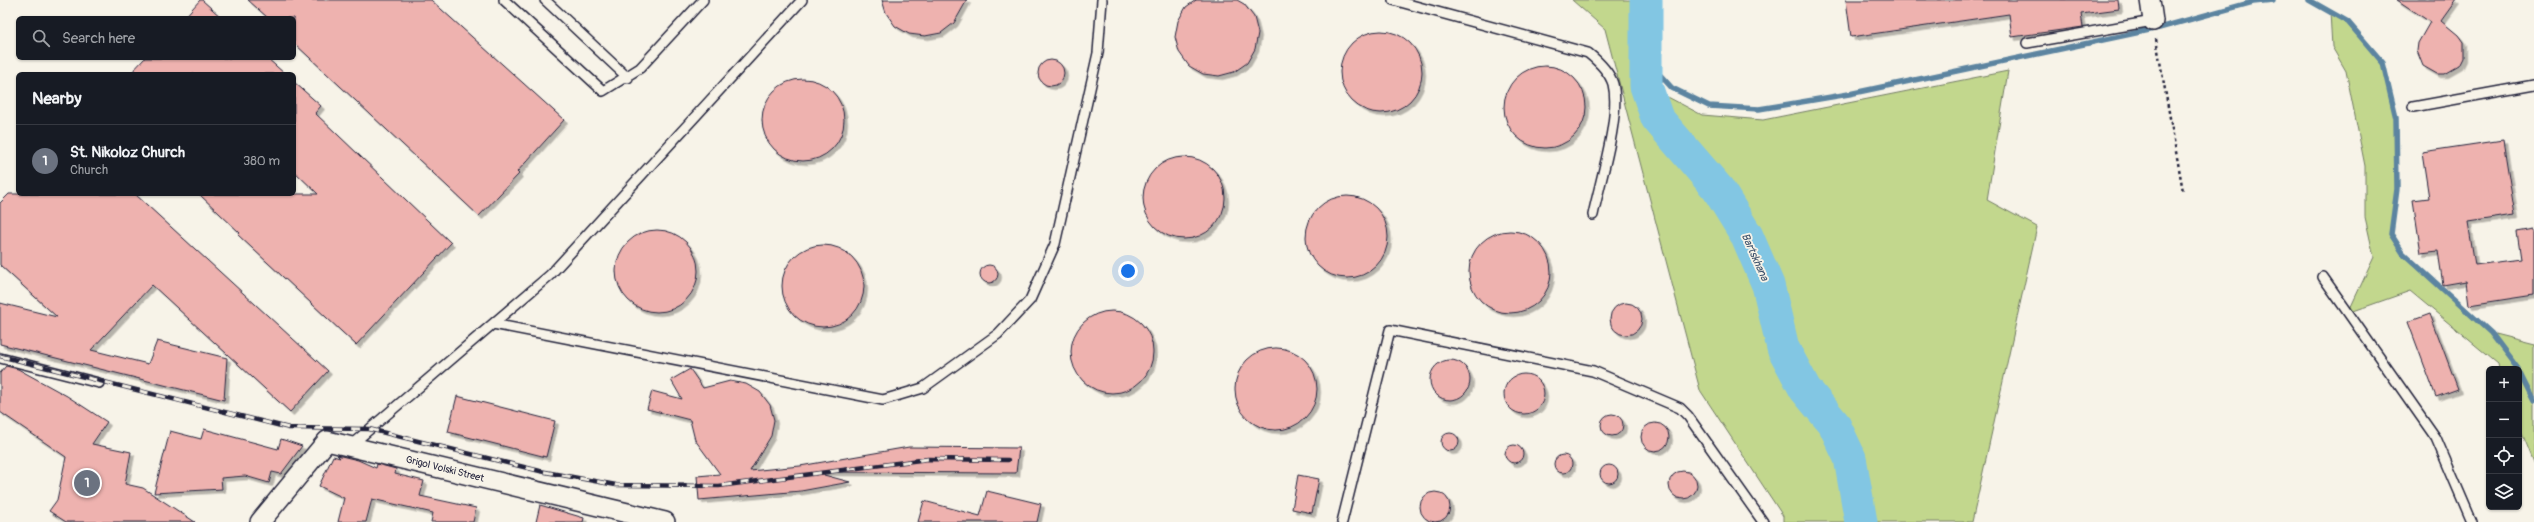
<!DOCTYPE html>
<html lang="en">
<head>
<meta charset="utf-8">
<style>
	:root { --surface:#171b24; --page:#20242c; --text:#f1f3f6; --muted:#9ea1a6; --line:#363941; --accent:#1f6fb2 }
	body { margin:0; font-family:Pangolin,sans-serif; background:var(--page); color:var(--text) }
	.controls { position:absolute; right:12px; bottom:12px; display:grid; overflow:hidden; border-radius:6px; box-shadow:0 1px 3px #0004 }
	.controls button { width:36px; height:36px; display:grid; place-items:center; padding:0; border:0; border-bottom:1px solid var(--line); background:var(--surface); color:var(--text); font:20px sans-serif }
	.you { position:absolute; left:1128px; top:271px; width:14px; height:14px; margin:-10px; border:3px solid #fff; border-radius:50%; background:#1a73e8; box-shadow:0 0 0 6px #1a73e833 }
	.badge { display:grid; place-items:center; width:26px; height:26px; border-radius:50%; background:var(--accent); color:#fff; font-size:13px; font-weight:700 }
	.pin { position:absolute; translate:-50% -50%; border:2px solid #fff; box-shadow:0 1px 4px #0006 }
	.list { margin:0; padding:0; list-style:none }
	h2 { display:flex; justify-content:space-between; align-items:center; height:52px; margin:0; padding:0 16px; font-size:17px }
	h2 small { font-size:13px; font-weight:400; color:var(--muted) }
	.list li { display:grid; grid-template-columns:26px 1fr auto; gap:12px; align-items:center; box-sizing:border-box; height:72px; padding:0 16px; border-top:1px solid var(--line) }
	.list b { display:block; font-size:15px; white-space:nowrap }
	.list p { margin:0; font-size:13px; white-space:nowrap; color:var(--muted) }
	.list em { font-size:13px; font-style:normal; color:var(--muted) }
	.icon { flex:none; width:22px; height:22px; fill:none; stroke:currentColor; stroke-width:2; stroke-linecap:round; stroke-linejoin:round }
	.map { position:relative; flex:none; width:2534px; height:522px; overflow:hidden }
	.search { position:absolute; background:var(--surface); box-shadow:0 1px 3px #0004; left:16px; top:16px; width:280px; height:44px; display:flex; align-items:center; gap:10px; box-sizing:border-box; padding:0 14px; border-radius:6px; color:var(--muted); font-size:15px }
	.panel { position:absolute; background:var(--surface); box-shadow:0 1px 3px #0004; left:16px; top:72px; width:280px; height:124px; border-radius:6px }
	.map>svg:first-child { display:block }
	.green { fill:#c2d78d; stroke:#727c64 }
	.lines { fill:none; stroke-linecap:round; stroke-linejoin:round }
	.stream { stroke:#5c84a0; stroke-width:5.5 }
	.river { stroke:#82c6e3; stroke-width:33 }
	.building { fill:#eeb2af; stroke:#22223b; filter:url(#shadow) }
	.lane-casing { stroke:#22223b; stroke-width:12 }
	.street-casing { stroke:#22223b; stroke-width:22 }
	.path { stroke:#22223b; stroke-width:2.5; stroke-dasharray:3 3; stroke-linecap:butt }
	.lane { stroke:#f7f3e8; stroke-width:9 }
	.street { stroke:#f7f3e8; stroke-width:19 }
	.rail-casing { stroke:#22223b; stroke-width:4.5 }
	.rail { stroke:#f7f3e8; stroke-width:3; stroke-dasharray:9; stroke-linecap:butt }
	.labels { text-anchor:middle; dominant-baseline:central; stroke-width:3.5; stroke-linejoin:round; paint-order:stroke }
	.street-label { font-size:10px; fill:#22223b; stroke:#f7f3e8 }
	.water-label { font-size:11px; font-style:italic; fill:#3f536d; stroke:#f7f3e8 }
</style>
</head>
<body>
<div class="map">
<svg width="2534" height="522" viewBox="0 0 2534 522">
	<defs>
		<filter id="shadow"><feDropShadow dx="3.5" dy="3.5" stdDeviation="0" flood-color="#0004"/></filter>
	</defs>
	<rect width="100%" height="100%" fill="#f7f3e8"/>
	<filter id="ink" filterUnits="userSpaceOnUse"><feTurbulence type="fractalNoise" baseFrequency=".025" numOctaves="2"/><feDisplacementMap in="SourceGraphic" scale="8" xChannelSelector="R" yChannelSelector="G"/><feConvolveMatrix kernelMatrix="1 2 1 2 8 2 1 2 1" color-interpolation-filters="sRGB"/></filter>
	<g filter="url(#ink)">
		<!-- green -->
		<path class="green" d="M1572,0H1646L1647,86L1702,115L1763,120L2008,71L1987,200L2037,227L1972,522H1783V516L1700,390L1605,29Z
			M2330,12L2348,22L2383,63L2396,118L2397,189L2391,234L2403,253L2491,333L2534,344V465L2519,428V369H2499L2498,364L2410,291L2348,313L2374,257L2365,217V166L2346,71L2332,47Z"/>
		<g class="lines">
			<!-- stream -->
			<path class="stream" d="M2309,0L2348,22L2383,63L2396,118L2397,189L2391,234L2403,253L2491,333L2518,369
				M1647,37L1652,66L1672,88L1709,106L1759,109L1849,94L2159,28L2253,2L2273,0
				M2519,372L2534,402"/>
			<!-- river -->
			<path class="river" d="M1646,0V86L1657,118L1718,189L1747,236L1768,285L1783,348L1805,389L1834,424L1850,458L1861,522"/>
		</g>
		<!-- building -->
		<path class="building" d="M200,0H202L222,18H184Z
			M248,0H431L564,120L517,172L519,174L479,216L294,43V18H268Z
			M882,0H967L954,23L941,33L925,36L909,34L895,26L886,13Z
			M1196,0H1237L1244,4L1254,17L1258,33L1255,49L1247,63L1234,72L1219,76L1203,74L1189,66L1179,52L1175,37L1178,21L1186,7Z
			M1846,0H2118L2119,9L2081,14L2083,27L2012,37L2009,14L1851,37Z
			M2397,0H2456L2441,21L2458,35L2463,42V58L2459,66L2445,74H2437L2423,66L2417,51L2418,43L2430,22Z
			M1340 72a41 41 0 1 1 82 0a41 41 0 1 1-82 0Z
			M145,58H267L285,74H130Z
			M1038 73a13 13 0 1 1 26 0a13 13 0 1 1-26 0Z
			M1504 107a41 41 0 1 1 82 0a41 41 0 1 1-82 0Z
			M762 120a41 41 0 1 1 82 0a41 41 0 1 1-82 0Z
			M294,82L321,106L315,113L451,243L356,345L238,235L240,233L199,194H318L294,171Z
			M2503,140L2515,215L2468,222L2475,265L2521,259L2517,232L2534,229V295L2469,305L2466,281L2443,285L2438,251L2421,253L2413,200L2429,198L2422,152Z
			M1143 198a41 41 0 1 1 82 0a41 41 0 1 1-82 0Z
			M9,194H135L328,371L290,412L152,285L91,350L148,364L157,341L227,358L224,400L0,344V303L57,317L0,265V203Z
			M1306 237a41 41 0 1 1 82 0a41 41 0 1 1-82 0Z
			M616 271a41 41 0 1 1 82 0a41 41 0 1 1-82 0Z
			M1469 272a41 41 0 1 1 82 0a41 41 0 1 1-82 0Z
			M782 286a41 41 0 1 1 82 0a41 41 0 1 1-82 0Z
			M980 274a9 9 0 1 1 18 0a9 9 0 1 1-18 0Z
			M1610 319a16 16 0 1 1 32 0a16 16 0 1 1-32 0Z
			M1071 352a41 41 0 1 1 82 0a41 41 0 1 1-82 0Z
			M2430,314L2458,389L2436,397L2408,322Z
			M1235 389a41 41 0 1 1 82 0a41 41 0 1 1-82 0Z
			M1430 380a20 20 0 1 1 40 0a20 20 0 1 1-40 0Z
			M6,366L18,369L67,396L107,422L92,444L131,452L125,484L143,488L195,522H66L49,511L57,500L66,457L0,412V373Z
			M690,369L703,388L730,381L746,384L760,392L770,405L774,420L771,436L750,471L800,466L909,447L1019,448L1016,473L825,472L824,475L850,482L801,491L699,500L697,476L720,474L695,440L690,420L647,409L652,391L682,399L671,380Z
			M1504 394a20 20 0 1 1 40 0a20 20 0 1 1-40 0Z
			M457,396L555,421L546,457L448,432Z
			M1601 425a11 11 0 1 1 22 0a11 11 0 1 1-22 0Z
			M1641 437a14 14 0 1 1 28 0a14 14 0 1 1-28 0Z
			M204,429L278,449L281,439L302,446L281,474L272,472L269,483L245,476L221,478L222,489L154,493L170,431L201,439Z
			M1441 442a9 9 0 1 1 18 0a9 9 0 1 1-18 0Z
			M1505 454a9 9 0 1 1 18 0a9 9 0 1 1-18 0Z
			M337,455L358,460L376,468L377,464L396,469L395,474L424,481L420,496L476,508L473,522H431L433,513L372,499L366,522H338L344,498L319,486L333,456L340,458Z
			M1554 464a9 9 0 1 1 18 0a9 9 0 1 1-18 0Z
			M1600 474a9 9 0 1 1 18 0a9 9 0 1 1-18 0Z
			M1669 485a14 14 0 1 1 28 0a14 14 0 1 1-28 0Z
			M1298,475L1319,479L1312,513L1292,509Z
			M987,491L1041,504L1037,522H918L924,501L980,516Z
			M1420 507a15 15 0 1 1 30 0a15 15 0 1 1-30 0Z
			M540,505L584,518L583,522H536Z"/>
		<g class="lines">
			<defs>
				<path id="lane" d="M504,0L603,91L640,68L703,0
					M545,0L628,78
					M1393,0L1588,53C1598,61 1609,71 1613,84C1621,116 1600,181 1593,215
					M2027,43L2153,21
					M2413,107L2534,85
					M2323,277L2436,438L2472,522
					M493,324L883,400L923,388L998,334L1030,300L1055,244L1098,53L1102,0
					M0,358L99,383
					M350,446L550,275L802,0
					M1342,522L1390,330L1593,371L1680,408L1688,416L1763,522"/>
				<path id="street" d="M2150,0L2153,21
					M260,522L327,441L665,522"/>
			</defs>
			<!-- lane casing -->
			<use href="#lane" class="lane-casing"/>
			<!-- street casing -->
			<use href="#street" class="street-casing"/>
			<!-- path -->
			<path class="path" d="M2156,39L2183,191"/>
			<!-- lane -->
			<use href="#lane" class="lane"/>
			<!-- street -->
			<use href="#street" class="street"/>
			<defs>
				<path id="rail" d="M0,356L289,428L369,429L540,471L616,485L719,486L928,459L1008,460"/>
			</defs>
			<!-- rail casing -->
			<use href="#rail" class="rail-casing"/>
			<!-- rail -->
			<use href="#rail" class="rail"/>
		</g>
	</g>
	<g class="labels">
		<!-- street labels -->
		<g class="street-label">
			<text transform="translate(445 469) rotate(14)">Grigol Volski Street</text>
		</g>
		<!-- water labels -->
		<g class="water-label">
			<text transform="translate(1755 257) rotate(66)">Bartskhana</text>
		</g>
	</g>
</svg>
<div class="controls">
<button>+</button>
<button>−</button>
<button><svg class="icon" aria-label="locate" viewBox="0 0 24 24"><circle cx="12" cy="12" r="6"/><path d="M12 2v4M12 18v4M2 12h4M18 12h4"/></svg></button>
<button><svg class="icon" aria-label="layers" viewBox="0 0 24 24"><path d="M12 4l9 5-9 5-9-5zM3 14l9 5 9-5"/></svg></button>
</div>
<div class="you"></div>
<div class="pin badge" style="left:87px;top:483px;background:#6b7280">1</div>
<div class="search"><svg class="icon" aria-label="search" viewBox="0 0 24 24"><circle cx="10" cy="10" r="6"/><path d="M15 15l6 6"/></svg>Search here</div>
<section class="panel">
<h2>Nearby<small></small></h2>
<ul class="list">
<li><span class="badge" style="background:#6b7280">1</span><div><b>St. Nikoloz Church</b><p>Church</p></div><em>380 m</em></li>
</ul>
</section>
</div>
</body>
</html>
